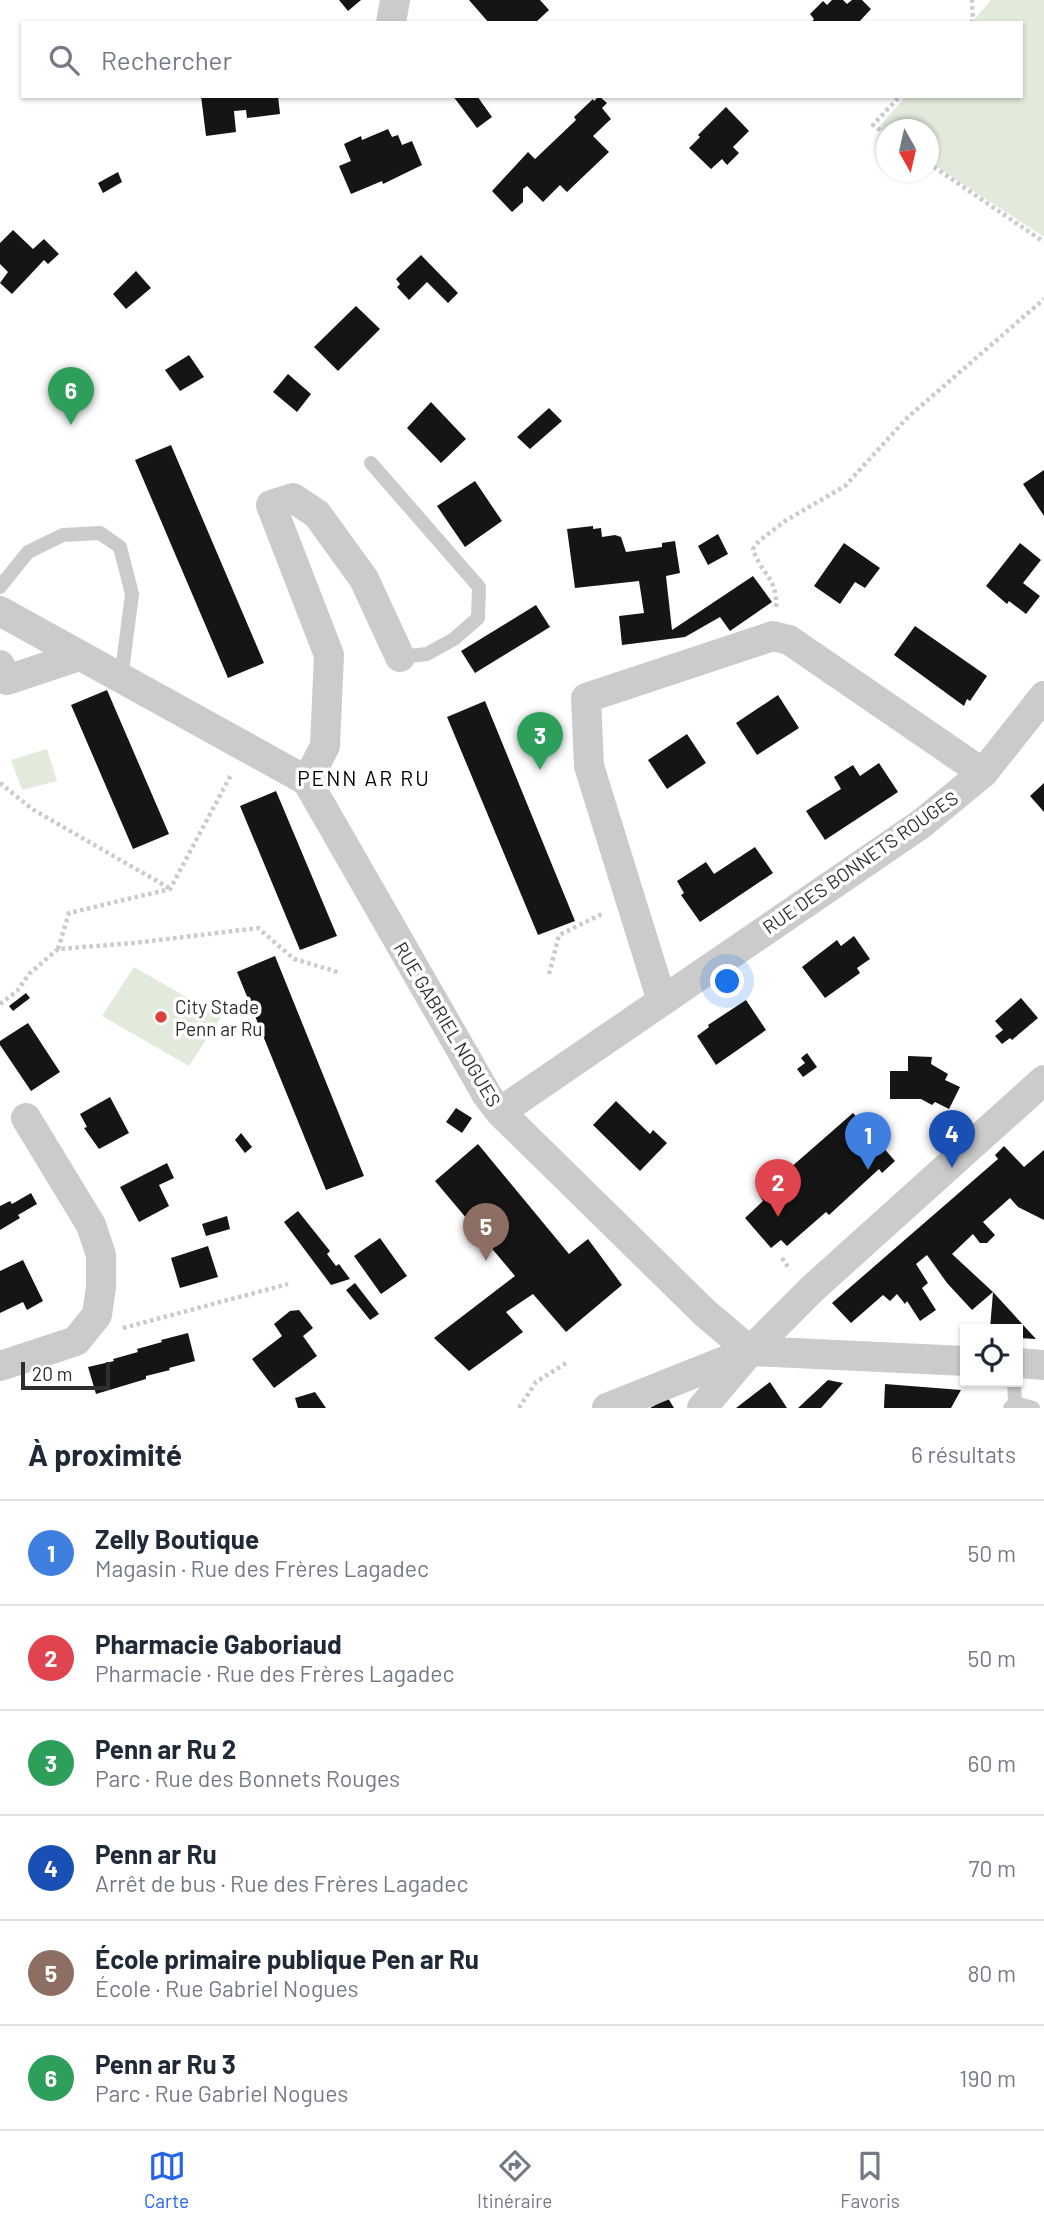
<!DOCTYPE html>
<html lang="fr">
<head>
<meta charset="utf-8">
<style>
	:root { --surface:#fff; --page:#f2f2f3; --text:#1f2937; --muted:#747a83; --line:#e0e1e3; --accent:#2563eb }
	body { margin:0; font-family:Barlow,sans-serif; background:var(--page); color:var(--text) }
	.controls { position:absolute; right:21px; bottom:21px; display:grid; overflow:hidden; border-radius:0px; box-shadow:0 2px 5px #0004 }
	.controls button { width:63px; height:63px; display:grid; place-items:center; padding:0; border:0; border-bottom:2px solid var(--line); background:var(--surface); color:var(--text); font:35px sans-serif }
	.compass { position:absolute; left:876px; top:119px; width:63px; height:63px; border-radius:50%; background:var(--surface); box-shadow:0 2px 5px #0004; rotate:172deg }
	.scale { position:absolute; left:21px; bottom:18px; width:89px; box-sizing:border-box; padding-left:7px; border:4px solid #2e2e2e; border-top:0; font-size:19px; line-height:24px; white-space:nowrap; color:#2e2e2e; -webkit-text-stroke:5px #fff; paint-order:stroke }
	.you { position:absolute; left:728px; top:982px; width:24px; height:24px; margin:-18px; border:5px solid #fff; border-radius:50%; background:#1a73e8; box-shadow:0 0 0 10px #1a73e833 }
	.badge { display:grid; place-items:center; width:46px; height:46px; border-radius:50%; background:var(--accent); color:#fff; font-size:23px; font-weight:700 }
	.pin { position:absolute; translate:-50% -58px; filter:drop-shadow(0 2px 4px #0008) }
	.pin::after { content:''; position:absolute; top:37px; width:24px; height:21px; background:inherit; clip-path:polygon(0 0,100% 0,50% 100%) }
	.list { margin:0; padding:0; list-style:none }
	h2 { display:flex; justify-content:space-between; align-items:center; height:91px; margin:0; padding:0 28px; font-size:30px }
	h2 small { font-size:23px; font-weight:400; color:var(--muted) }
	.list li { display:grid; grid-template-columns:46px 1fr auto; gap:21px; align-items:center; box-sizing:border-box; height:105px; padding:0 28px; border-top:2px solid var(--line) }
	.list b { display:block; font-size:26px; white-space:nowrap }
	.list p { margin:0; font-size:23px; white-space:nowrap; color:var(--muted) }
	.list em { font-size:23px; font-style:normal; color:var(--muted) }
	.icon { flex:none; width:38px; height:38px; fill:none; stroke:currentColor; stroke-width:2; stroke-linecap:round; stroke-linejoin:round }
	.map { position:relative; flex:none; width:1044px; height:1408px; overflow:hidden }
	.search { position:absolute; background:var(--surface); box-shadow:0 2px 5px #0004; left:21px; right:21px; top:21px; height:77px; display:flex; align-items:center; gap:18px; box-sizing:border-box; padding:0 24px; border-radius:0px; color:var(--muted); font-size:26px }
	.sheet { height:721px; background:var(--surface) }
	nav { display:flex; justify-content:space-around; align-items:center; box-sizing:border-box; height:98px; border-top:2px solid var(--line); background:var(--surface); font-size:19px; color:var(--muted) }
	nav a { display:grid; justify-items:center; gap:4px }
	nav .on { color:var(--accent) }
	.map>svg:first-child { display:block }
	.green { fill:#e2eadc }
	.building { fill:#151515 }
	.lines { fill:none; stroke-linecap:round; stroke-linejoin:round }
	.path { stroke:#cbcbcb; stroke-width:4.5; stroke-dasharray:3.5 3.5; stroke-linecap:butt }
	.lane { stroke:#cbcbcb; stroke-width:14 }
	.street { stroke:#cbcbcb; stroke-width:30 }
	.poi-dot { fill:#da413a; stroke:#fff; stroke-width:2.5 }
	.labels { text-anchor:middle; dominant-baseline:central; stroke-width:7; stroke-linejoin:round; paint-order:stroke }
	.street-label { font-size:19px; fill:#2e2e2e; stroke:#fff }
	.poi-label { font-size:19px; fill:#2e2e2e; stroke:#fff; text-anchor:start }
	.neighbourhood-label { font-size:21px; letter-spacing:2px; fill:#000; stroke:#fff }
</style>
</head>
<body>
<div class="map">
<svg width="1044" height="1408" viewBox="0 0 1044 1408">
	<rect width="100%" height="100%" fill="#fff"/>
	<!-- green -->
	<path class="green" d="M991,0H1044V237L929,162L928,130H886V134L878,128L906,96H1021V23H971Z
		M47,749L57,781L22,790L11,760Z
		M134,967L221,1017L189,1066L102,1016Z"/>
	<!-- building -->
	<path class="building" d="M339,0H361L348,11Z
		M469,0H540L549,10L535,23H489Z
		M832,0H843L847,4L852,0H862L871,9L858,23H811L814,19L810,14L823,1L827,5Z
		M201,96H278L280,114L247,118L246,110L234,111L236,132L206,136Z
		M453,96H477L492,117L477,128Z
		M599,96L607,103L602,108L611,119L593,136L609,152L567,192L560,185L543,202L527,186L523,189V202L512,212L492,191L528,152L535,159L576,120L574,117L593,99L594,101Z
		M726,107L749,131L733,147L739,153L727,165L722,159L711,169L689,148L700,137L698,135Z
		M388,129L392,137L398,135L402,145L412,141L422,165L383,184L382,181L351,194L339,166L351,161L344,144L361,136L362,140Z
		M118,172L122,182L103,193L98,183Z
		M13,230L33,249L44,239L59,254L48,264L44,260L12,294L0,283L8,272L0,264V243Z
		M421,255L458,293L448,303L427,282L409,300L397,287L400,284L396,279Z
		M136,271L151,288L126,309L113,294Z
		M356,306L380,329L338,371L314,347Z
		M189,355L204,377L180,391L165,370Z
		M288,374L311,394L297,412L273,392Z
		M431,402L466,439L441,463L407,428Z
		M549,408L562,421L530,449L517,437Z
		M171,445L264,663L228,678L135,460Z
		M1044,470V516L1023,484Z
		M475,481L502,521L465,547L437,506Z
		M593,526V529L601,528L602,537L615,535L621,537L626,552L662,547V543L675,541L680,573L666,576L672,630L753,576L772,602L730,631L720,617L685,637L622,645L619,616L644,613L639,581L575,588L567,529Z
		M718,534L728,554L708,565L698,546Z
		M844,543L880,568L865,588L855,582L840,604L814,586Z
		M1020,543L1041,560L1023,583L1040,596L1026,614L1009,601L1007,604L986,586Z
		M536,605L550,627L475,673L461,651Z
		M915,626L987,676L970,701L967,699L964,706L894,655Z
		M107,690L169,834L133,849L71,705Z
		M778,695L799,728L757,755L736,723Z
		M485,701L575,921L538,935L447,717Z
		M687,734L706,763L667,789L648,760Z
		M879,763L898,792L825,840L806,811L841,789L834,777L853,765L860,776Z
		M1044,783V812L1030,796Z
		M276,791L337,936L300,950L240,806Z
		M755,847L773,873L700,922L681,895L684,893L677,881L706,862L714,874Z
		M854,936L870,959L857,968L860,973L825,998L802,967L837,940L841,946Z
		M275,956L364,1176L326,1190L237,972Z
		M26,993L30,998L13,1011L9,1006Z
		M1021,998L1038,1018L1012,1040L1010,1038L1002,1044L995,1036L1003,1030L995,1021Z
		M746,1000L766,1030L716,1065L697,1036L709,1027L708,1025Z
		M28,1023L60,1072L31,1091L0,1045V1041Z
		M807,1053L817,1067L803,1077L797,1069L805,1063L801,1058Z
		M908,1056L932,1057L931,1064L948,1074L945,1080L960,1087L949,1109L935,1102L932,1105L921,1099H890V1071H908Z
		M110,1097L129,1133L99,1149L84,1128L87,1127L80,1114Z
		M616,1101L650,1134L653,1130L667,1143L640,1171L593,1125Z
		M456,1108L472,1118L462,1133L446,1122Z
		M853,1113L895,1161L882,1173L879,1169L829,1215L826,1212L787,1246L781,1240L771,1248L745,1218L763,1201L759,1195Z
		M241,1133L252,1147L245,1153L235,1140Z
		M478,1144L569,1254L588,1239L622,1285L566,1332L533,1294L506,1312L523,1332L469,1371L434,1338L515,1276L435,1181Z
		M1004,1146L1024,1167L1044,1150V1220L1018,1207L1010,1198L983,1222L995,1235L987,1243H980L973,1234L952,1254L993,1292L1036,1339L1018,1338V1329H990L993,1292L972,1310L947,1283L927,1255L916,1264L928,1283L922,1288L936,1310L920,1321L907,1301L905,1304L897,1294L890,1301L883,1295L851,1323L832,1303L998,1159L995,1155Z
		M167,1163L174,1178L159,1185L169,1206L139,1222L120,1187Z
		M31,1193L37,1204L18,1215L20,1218L0,1230V1206L10,1201L12,1204Z
		M298,1211L330,1251L327,1254L336,1266L339,1264L350,1279L331,1285L284,1222Z
		M227,1216L230,1229L206,1236L202,1224Z
		M380,1238L407,1276L381,1294L354,1256Z
		M208,1246L218,1277L180,1288L171,1258Z
		M23,1260L43,1301L27,1310L23,1302L0,1313V1271Z
		M355,1283L379,1314L370,1320L346,1290Z
		M299,1310L313,1328L303,1336L317,1356L274,1388L252,1359L282,1336L274,1324L290,1311Z
		M188,1333L195,1361L169,1368L170,1370L146,1376V1379L96,1394L88,1367L114,1361L113,1359L138,1352L137,1349L162,1342L161,1340Z
		M828,1380L843,1383L821,1408H798Z
		M770,1382L787,1408H736Z
		M885,1384L961,1390L951,1408H884Z
		M315,1392L326,1408H298L295,1398Z
		M668,1398L674,1408H650Z"/>
	<g class="lines">
		<!-- path -->
		<path class="path" d="M971,23L973,20L972,0
			M886,134L873,125L900,96
			M928,163L1044,242
			M776,607C778,578 760,573 753,549L759,541L785,521L845,486L907,418L1044,299
			M0,783L32,809L169,888
			M58,949L69,913L170,889L232,773
			M549,974L559,935L604,913
			M0,1004L17,991L30,973L58,949L134,943L258,928L294,959L341,973
			M782,1258L790,1270
			M123,1328L288,1284
			M519,1408L536,1382L566,1363"/>
		<!-- lane -->
		<path class="lane" d="M371,463L479,587L478,618L454,639L427,654L400,657
			M0,587L28,552L63,535L100,533L120,547L132,594L121,679
			M1014,1382L1015,1403
			M1010,1408L1015,1403L1033,1408"/>
		<!-- street -->
		<path class="street" d="M391,23L395,0
			M0,611L307,781L487,1095L500,1112L705,1313L750,1351
			M0,665L7,680L79,656
			M983,773L1044,696
			M307,781L325,746L329,655L271,505L293,498L317,514L364,579L400,657
			M500,1112L921,824L983,773L789,640L773,636L586,698L589,766L662,1001
			M1018,1363L1044,1365
			M0,1366L76,1341L97,1315L101,1287V1255L91,1225L26,1118
			M607,1408L750,1351L965,1361
			M702,1408L750,1351L813,1288L1044,1080"/>
	</g>
	<!-- markers -->
	<circle class="poi-dot" cx="161" cy="1017" r="7"/>
	<g class="labels">
		<!-- street labels -->
		<g class="street-label">
			<text transform="translate(860 862) rotate(-35)">RUE DES BONNETS ROUGES</text>
			<text transform="translate(448 1024) rotate(59)">RUE GABRIEL NOGUES</text>
		</g>
		<!-- poi labels -->
		<g class="poi-label">
			<text x="175" y="1006">City Stade<tspan x="175" dy="22">Penn ar Ru</tspan></text>
		</g>
		<!-- neighbourhood labels -->
		<g class="neighbourhood-label">
			<text x="364" y="777">PENN AR RU</text>
		</g>
	</g>
</svg>
<div class="controls">
<button><svg class="icon" aria-label="locate" viewBox="0 0 24 24"><circle cx="12" cy="12" r="6"/><path d="M12 2v4M12 18v4M2 12h4M18 12h4"/></svg></button>
</div>
<svg class="compass" viewBox="-18 -18 36 36"><path d="M0-13l5 13h-10z" fill="#e53935"/><path d="M0 13l5-13h-10z" fill="#747a83"/></svg>
<div class="scale">20 m</div>
<div class="you"></div>
<div class="pin badge" style="left:868px;top:1170px;background:#3f7fe0">1</div>
<div class="pin badge" style="left:778px;top:1217px;background:#e0444e">2</div>
<div class="pin badge" style="left:540px;top:770px;background:#2e9e5b">3</div>
<div class="pin badge" style="left:952px;top:1168px;background:#1a4fb4">4</div>
<div class="pin badge" style="left:486px;top:1261px;background:#8d6e63">5</div>
<div class="pin badge" style="left:71px;top:425px;background:#2e9e5b">6</div>
<div class="search"><svg class="icon" aria-label="search" viewBox="0 0 24 24"><circle cx="10" cy="10" r="6"/><path d="M15 15l6 6"/></svg>Rechercher</div>
</div>
<section class="sheet">
<h2>À proximité<small>6 résultats</small></h2>
<ul class="list">
<li><span class="badge" style="background:#3f7fe0">1</span><div><b>Zelly Boutique</b><p>Magasin · Rue des Frères Lagadec</p></div><em>50 m</em></li>
<li><span class="badge" style="background:#e0444e">2</span><div><b>Pharmacie Gaboriaud</b><p>Pharmacie · Rue des Frères Lagadec</p></div><em>50 m</em></li>
<li><span class="badge" style="background:#2e9e5b">3</span><div><b>Penn ar Ru 2</b><p>Parc · Rue des Bonnets Rouges</p></div><em>60 m</em></li>
<li><span class="badge" style="background:#1a4fb4">4</span><div><b>Penn ar Ru</b><p>Arrêt de bus · Rue des Frères Lagadec</p></div><em>70 m</em></li>
<li><span class="badge" style="background:#8d6e63">5</span><div><b>École primaire publique Pen ar Ru</b><p>École · Rue Gabriel Nogues</p></div><em>80 m</em></li>
<li><span class="badge" style="background:#2e9e5b">6</span><div><b>Penn ar Ru 3</b><p>Parc · Rue Gabriel Nogues</p></div><em>190 m</em></li>
</ul>
</section>
<nav>
<a class="on"><svg class="icon" aria-label="map" viewBox="0 0 24 24"><path d="M3 6l6-2 6 2 6-2v14l-6 2-6-2-6 2zM9 4v14M15 6v14"/></svg>Carte</a>
<a><svg class="icon" aria-label="directions" viewBox="0 0 24 24"><path d="M12 3l9 9-9 9-9-9zM9 14v-3h6M13 9l2 2-2 2"/></svg>Itinéraire</a>
<a><svg class="icon" aria-label="saved" viewBox="0 0 24 24"><path d="M7 4h10v16l-5-4-5 4z"/></svg>Favoris</a>
</nav>
</body>
</html>
